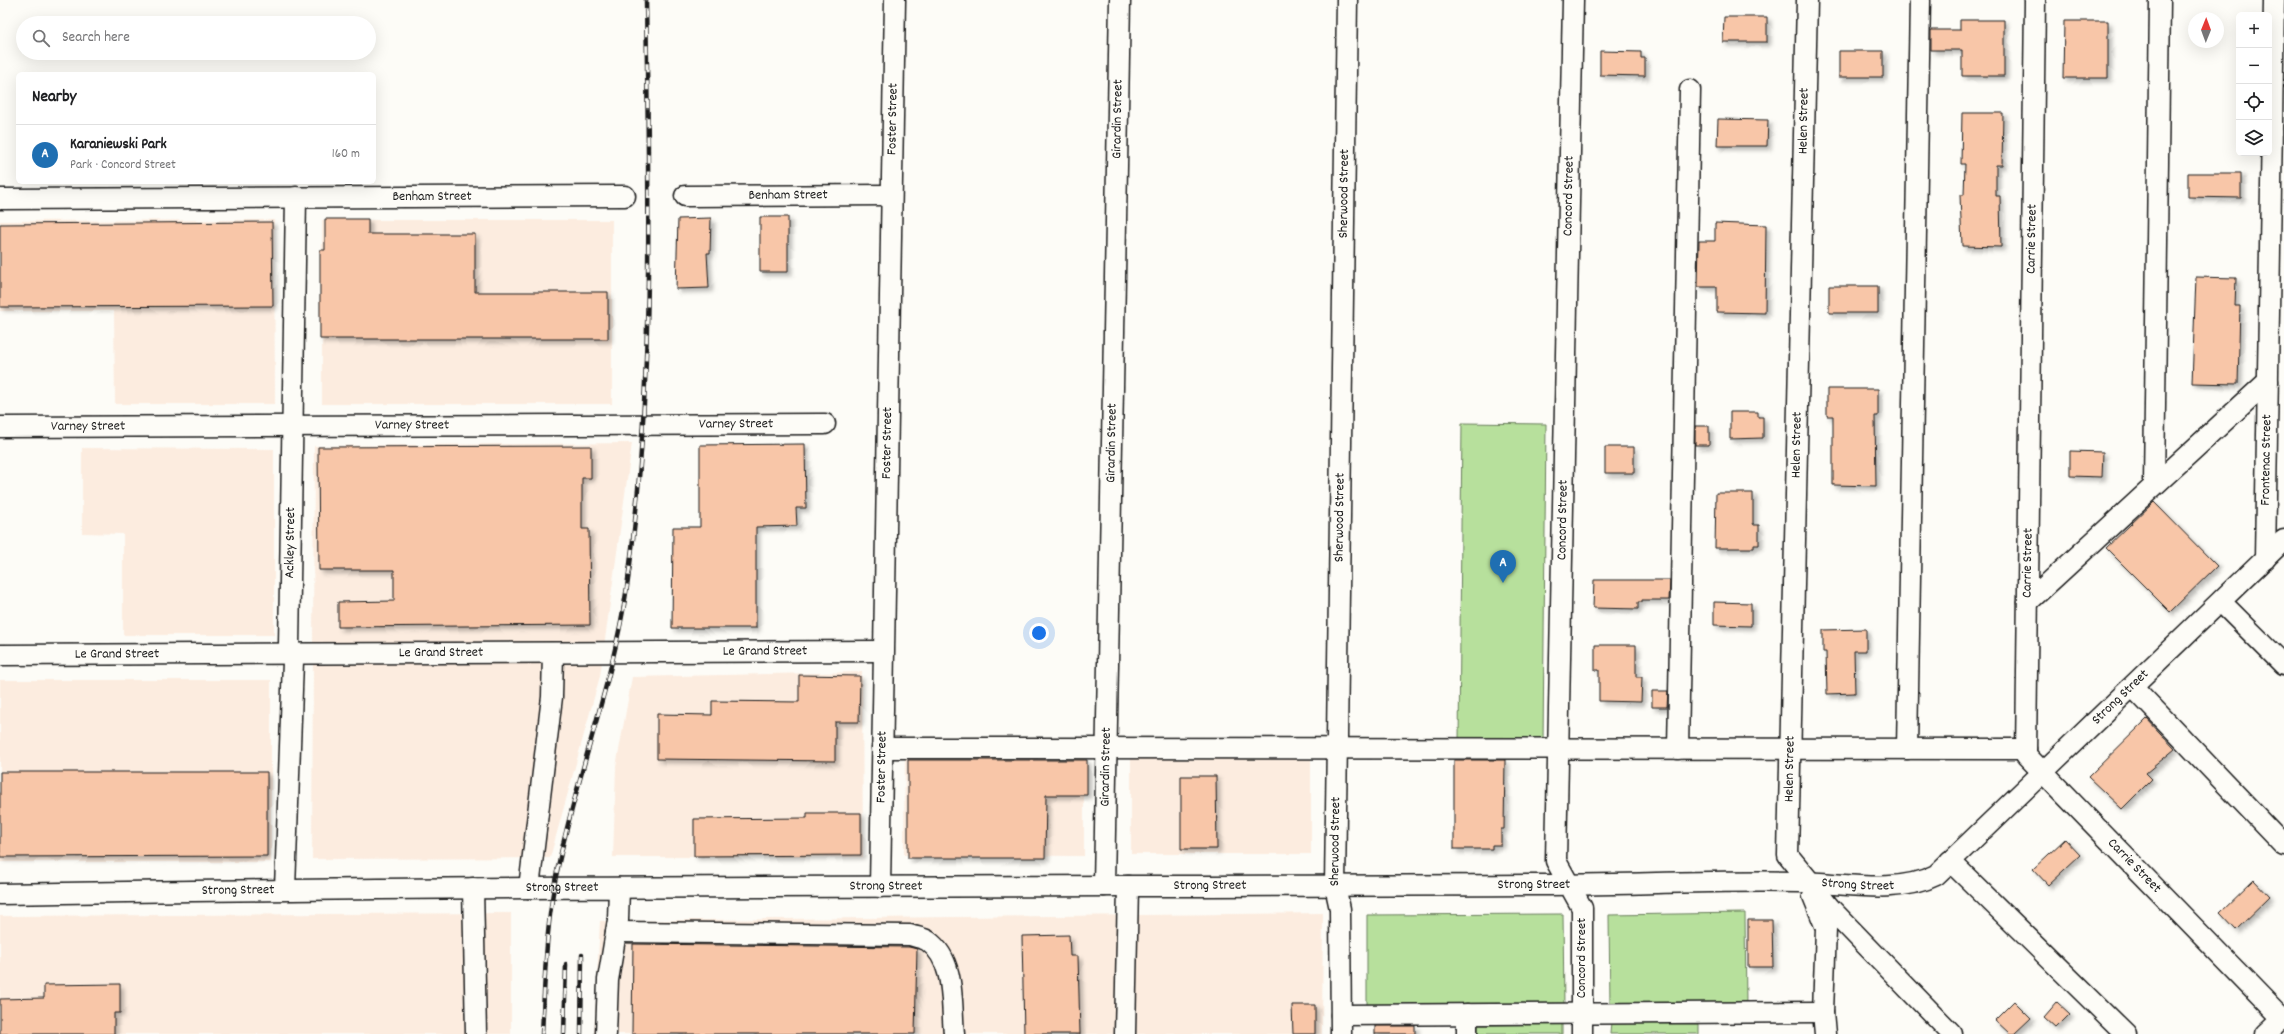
<!DOCTYPE html>
<html lang="en">
<head>
<meta charset="utf-8">
<style>
	:root { --surface:#fff; --page:#f2f2f2; --text:#202124; --muted:#757577; --line:#e0e0e0; --accent:#1f6fb2 }
	body { margin:0; font-family:Dekko,sans-serif; background:var(--page); color:var(--text) }
	.controls { position:absolute; right:12px; top:12px; display:grid; overflow:hidden; border-radius:6px; box-shadow:0 4px 16px #0002 }
	.controls button { width:36px; height:36px; display:grid; place-items:center; padding:0; border:0; border-bottom:1px solid var(--line); background:var(--surface); color:var(--text); font:20px sans-serif }
	.compass { position:absolute; left:2188px; top:12px; width:36px; height:36px; border-radius:50%; background:var(--surface); box-shadow:0 4px 16px #0002; rotate:1deg }
	.you { position:absolute; left:1039px; top:633px; width:14px; height:14px; margin:-10px; border:3px solid #fff; border-radius:50%; background:#1a73e8; box-shadow:0 0 0 6px #1a73e833 }
	.badge { display:grid; place-items:center; width:26px; height:26px; border-radius:50%; background:var(--accent); color:#fff; font-size:13px; font-weight:700 }
	.pin { position:absolute; translate:-50% -33px; filter:drop-shadow(0 1px 2px #0008) }
	.pin::after { content:''; position:absolute; top:21px; width:14px; height:12px; background:inherit; clip-path:polygon(0 0,100% 0,50% 100%) }
	.list { margin:0; padding:0; list-style:none }
	h2 { display:flex; justify-content:space-between; align-items:center; height:52px; margin:0; padding:0 16px; font-size:17px }
	h2 small { font-size:13px; font-weight:400; color:var(--muted) }
	.list li { display:grid; grid-template-columns:26px 1fr auto; gap:12px; align-items:center; box-sizing:border-box; height:60px; padding:0 16px; border-top:1px solid var(--line) }
	.list b { display:block; font-size:15px; white-space:nowrap }
	.list p { margin:0; font-size:13px; white-space:nowrap; color:var(--muted) }
	.list em { font-size:13px; font-style:normal; color:var(--muted) }
	.icon { flex:none; width:22px; height:22px; fill:none; stroke:currentColor; stroke-width:2; stroke-linecap:round; stroke-linejoin:round }
	.map { position:relative; flex:none; width:2284px; height:1034px; overflow:hidden }
	.search { position:absolute; background:var(--surface); box-shadow:0 4px 16px #0002; left:16px; top:16px; width:360px; height:44px; display:flex; align-items:center; gap:10px; box-sizing:border-box; padding:0 14px; border-radius:22px; color:var(--muted); font-size:15px }
	.panel { position:absolute; background:var(--surface); box-shadow:0 4px 16px #0002; left:16px; top:72px; width:360px; height:112px; border-radius:6px }
	.map>svg:first-child { display:block }
	.built { fill:#fcecdf }
	.green { fill:#b7e09c; stroke:#6a7e5c }
	.building { fill:#f8c6a8; stroke:#1c1c1c; filter:url(#shadow) }
	.lines { fill:none; stroke-linecap:round; stroke-linejoin:round }
	.minor-casing { stroke:#1c1c1c; stroke-width:23 }
	.minor { stroke:#fdfcf7; stroke-width:20 }
	.rail-casing { stroke:#1c1c1c; stroke-width:4.5 }
	.rail { stroke:#fdfcf7; stroke-width:3; stroke-dasharray:9; stroke-linecap:butt }
	.labels { text-anchor:middle; dominant-baseline:central; stroke-width:3; stroke-linejoin:round; paint-order:stroke }
	.street-label { font-size:14px; fill:#1c1c1c; stroke:#fdfcf7 }
</style>
</head>
<body>
<div class="map">
<svg width="2284" height="1034" viewBox="0 0 2284 1034">
	<defs>
		<filter id="shadow"><feDropShadow dx="3.5" dy="3.5" stdDeviation="2" flood-color="#0004"/></filter>
	</defs>
	<rect width="100%" height="100%" fill="#fdfcf7"/>
	<filter id="ink" filterUnits="userSpaceOnUse"><feTurbulence type="fractalNoise" baseFrequency=".025" numOctaves="2"/><feDisplacementMap in="SourceGraphic" scale="8" xChannelSelector="R" yChannelSelector="G"/><feConvolveMatrix kernelMatrix="1 2 1 2 8 2 1 2 1" color-interpolation-filters="sRGB"/></filter>
	<g filter="url(#ink)">
		<!-- built -->
		<path class="built" d="M274,220L275,404H115L114,311H0V221Z
			M322,220H612V404H322Z
			M632,443L600,676L550,858L312,859L314,446Z
			M82,448L274,449V635H123V534L82,533Z
			M862,672L863,857H613L616,767L632,677Z
			M0,680H271V862H0Z
			M905,753L1084,754V856L904,855Z
			M1131,755H1311V854H1131Z
			M511,913V1034H0V916Z
			M1323,913L1322,1034H594L600,921Z"/>
		<!-- green -->
		<path class="green" d="M1462,423L1546,424L1543,743L1459,742Z
			M1745,913L1746,1006L1610,1007L1609,915Z
			M1563,914L1564,1008L1367,1009V915Z
			M1611,1022L1699,1024V1034H1610Z
			M1562,1024V1034H1478V1025Z"/>
		<!-- building -->
		<path class="building" d="M1724,17H1767V42H1723Z
			M1960,20H2004V76H1962V50H1931V30H1960Z
			M2064,21H2108V78H2063Z
			M1600,51L1641,52V58H1645V76L1600,75Z
			M1839,51H1883V77H1839Z
			M1962,113H2003L2002,165H1996V196H2000L2001,247L1962,246L1960,195H1964L1965,164H1961Z
			M1718,119L1768,120L1767,146H1717Z
			M2188,173H2241V198L2188,197Z
			M760,217H788V272H760Z
			M711,218L710,253H707L709,288L676,289L678,219Z
			M325,219H368V234H475V292H608V339H320V250H325Z
			M272,222L273,306L0,307V224Z
			M1715,223L1766,225L1765,313L1717,312V287H1698L1699,241H1715Z
			M2196,277L2236,278L2235,306H2240L2238,384L2192,383Z
			M1829,286H1878V313H1829Z
			M1827,389H1878V416H1875L1876,486L1833,485V416H1827Z
			M1730,412H1758V417H1763V438L1730,439Z
			M1695,426H1709V445H1695Z
			M805,444L806,508H796L797,526L756,527V628H672L673,527H700V445Z
			M591,446V478H582V529H589L590,625L338,627V602L394,601V570H319L318,447Z
			M1605,447H1634V473H1605Z
			M2070,451L2103,452L2102,477L2070,476Z
			M1716,493H1753V523L1754,525H1759V545H1754V548H1715Z
			M2154,502L2217,566L2170,612L2106,548Z
			M1594,580H1670L1669,600H1642V602H1638V609L1593,608Z
			M1714,602L1751,603V626L1714,625Z
			M1866,629V651H1854L1855,693L1827,694L1826,652H1823V630Z
			M1595,645H1636V677H1642L1641,702L1599,701V670H1595Z
			M799,675L860,676L859,722H835V761L657,759V714L712,715V701L799,702Z
			M1652,691H1668L1667,707H1652Z
			M2147,719L2175,749L2146,773L2152,779L2122,809L2088,777Z
			M908,760H1087V795H1046L1045,858H908Z
			M1454,760H1505L1504,829H1501V845H1492V849H1454Z
			M0,772H267V856L0,857Z
			M1181,776H1216L1217,849H1181Z
			M807,813H861V855L694,856V819L807,818Z
			M2065,839L2080,855L2048,885L2033,869Z
			M2254,880L2270,897L2236,930L2220,913Z
			M1748,920H1772L1773,967H1748Z
			M1069,935L1070,956H1078L1080,1034H1024L1022,936Z
			M633,944L909,947L917,949L915,1034H632Z
			M120,984V1013H114V1034H0V999L44,998V985Z
			M2014,1001L2031,1018L2014,1034H2010L1995,1020Z
			M2057,1002L2070,1014L2056,1028L2044,1017Z
			M1292,1005H1315V1034H1293Z
			M1375,1026H1415V1034H1375Z"/>
		<g class="lines">
			<defs>
				<g id="minor">
					<path d="M1573,0L1556,861L1582,908V1034"/>
					<path d="M1807,0L1788,855L1811,883"/>
					<path id="s1" d="M2035,0L2026,755L2284,1020"/>
					<path id="s2" d="M685,196L890,195"/>
					<path id="s3" d="M0,199L625,196"/>
					<path id="s4" d="M0,427L825,424"/>
					<path d="M2154,485L2160,0"/>
					<path id="s5" d="M2265,559L2274,0"/>
					<path d="M2028,602L2268,381"/>
					<path d="M2221,602L2284,665"/>
					<path id="s6" d="M0,655L883,651"/>
					<path d="M2133,687L2284,845"/>
					<path d="M882,748L2026,749"/>
					<path d="M1678,749L1690,90"/>
					<path d="M1907,749L1920,0"/>
					<path d="M1950,861L2126,1034"/>
					<path d="M1809,882L1830,908L1952,1034"/>
					<path id="s7" d="M1104,886L1120,0"/>
					<path id="s8" d="M880,887L895,0"/>
					<path d="M473,888L476,1034"/>
					<path d="M529,888L552,697L553,653"/>
					<path id="s9" d="M285,889L293,661L289,647L296,197"/>
					<path id="s10" d="M0,894C513,885 1026,887 1539,885C1626,885 1714,880 1802,882C1844,883 1897,895 1936,875L2284,540"/>
					<path d="M1813,896L1826,928L1823,1012L1825,1034"/>
					<path d="M616,932L910,935C915,937 924,938 928,941C956,961 951,1004 954,1034"/>
					<path d="M1467,1014V1034"/>
					<path d="M1341,1015L1823,1012"/>
					<path d="M606,1034L608,980L618,920L619,888"/>
					<path d="M1125,1034L1128,886"/>
					<path id="s11" d="M1341,1034L1340,909L1335,886L1347,0"/>
					<path d="M2266,1034L2284,1017"/>
				</g>
			</defs>
			<!-- minor casing -->
			<use href="#minor" class="minor-casing"/>
			<!-- minor -->
			<use href="#minor" class="minor"/>
			<defs>
				<path id="rail" d="M542,1034C545,977 546,918 559,862C579,769 613,681 627,587C654,394 649,195 646,0
					M564,1034L566,964
					M581,1034L582,955"/>
			</defs>
			<!-- rail casing -->
			<use href="#rail" class="rail-casing"/>
			<!-- rail -->
			<use href="#rail" class="rail"/>
		</g>
	</g>
	<g class="labels">
		<!-- street labels -->
		<g class="street-label">
			<text stroke="none"><textPath href="#s7" startOffset="767">Girardin Street</textPath></text>
			<text stroke="none"><textPath href="#s8" startOffset="768">Foster Street</textPath></text>
			<text transform="translate(1804 121) rotate(-89)">Helen Street</text>
			<text stroke="none"><textPath href="#s11" startOffset="841">Sherwood Street</textPath></text>
			<text stroke="none"><textPath href="#s2" startOffset="103">Benham Street</textPath></text>
			<text transform="translate(1569 196) rotate(-89)">Concord Street</text>
			<text stroke="none"><textPath href="#s3" startOffset="432">Benham Street</textPath></text>
			<text transform="translate(2032 239) rotate(-89)">Carrie Street</text>
			<text stroke="none"><textPath href="#s4" startOffset="736">Varney Street</textPath></text>
			<text stroke="none"><textPath href="#s4" startOffset="412">Varney Street</textPath></text>
			<text stroke="none"><textPath href="#s4" startOffset="88">Varney Street</textPath></text>
			<text stroke="none"><textPath href="#s7" startOffset="443">Girardin Street</textPath></text>
			<text stroke="none"><textPath href="#s8" startOffset="444">Foster Street</textPath></text>
			<text transform="translate(1797 445) rotate(-89)">Helen Street</text>
			<text stroke="none"><textPath href="#s5" startOffset="99">Frontenac Street</textPath></text>
			<text stroke="none"><textPath href="#s11" startOffset="517">Sherwood Street</textPath></text>
			<text transform="translate(1563 520) rotate(-89)">Concord Street</text>
			<text stroke="none"><textPath href="#s9" startOffset="347">Ackley Street</textPath></text>
			<text transform="translate(2028 563) rotate(-89)">Carrie Street</text>
			<text stroke="none"><textPath href="#s6" startOffset="765">Le Grand Street</textPath></text>
			<text stroke="none"><textPath href="#s6" startOffset="441">Le Grand Street</textPath></text>
			<text stroke="none"><textPath href="#s6" startOffset="117">Le Grand Street</textPath></text>
			<text stroke="none"><textPath href="#s10" startOffset="2194">Strong Street</textPath></text>
			<text stroke="none"><textPath href="#s8" startOffset="120">Foster Street</textPath></text>
			<text stroke="none"><textPath href="#s7" startOffset="119">Girardin Street</textPath></text>
			<text transform="translate(1790 769) rotate(-89)">Helen Street</text>
			<text stroke="none"><textPath href="#s11" startOffset="193">Sherwood Street</textPath></text>
			<text stroke="none"><textPath href="#s1" startOffset="910">Carrie Street</textPath></text>
			<text stroke="none"><textPath href="#s10" startOffset="1858">Strong Street</textPath></text>
			<text stroke="none"><textPath href="#s10" startOffset="1534">Strong Street</textPath></text>
			<text stroke="none"><textPath href="#s10" startOffset="1210">Strong Street</textPath></text>
			<text stroke="none"><textPath href="#s10" startOffset="886">Strong Street</textPath></text>
			<text stroke="none"><textPath href="#s10" startOffset="562">Strong Street</textPath></text>
			<text stroke="none"><textPath href="#s10" startOffset="238">Strong Street</textPath></text>
			<text transform="translate(1582 958) rotate(-90)">Concord Street</text>
		</g>
	</g>
</svg>
<div class="controls">
<button>+</button>
<button>−</button>
<button><svg class="icon" aria-label="locate" viewBox="0 0 24 24"><circle cx="12" cy="12" r="6"/><path d="M12 2v4M12 18v4M2 12h4M18 12h4"/></svg></button>
<button><svg class="icon" aria-label="layers" viewBox="0 0 24 24"><path d="M12 4l9 5-9 5-9-5zM3 14l9 5 9-5"/></svg></button>
</div>
<svg class="compass" viewBox="-18 -18 36 36"><path d="M0-13l5 13h-10z" fill="#e53935"/><path d="M0 13l5-13h-10z" fill="#757577"/></svg>
<div class="you"></div>
<div class="pin badge" style="left:1503px;top:583px">A</div>
<div class="search"><svg class="icon" aria-label="search" viewBox="0 0 24 24"><circle cx="10" cy="10" r="6"/><path d="M15 15l6 6"/></svg>Search here</div>
<section class="panel">
<h2>Nearby<small></small></h2>
<ul class="list">
<li><span class="badge">A</span><div><b>Karaniewski Park</b><p>Park · Concord Street</p></div><em>160 m</em></li>
</ul>
</section>
</div>
</body>
</html>
